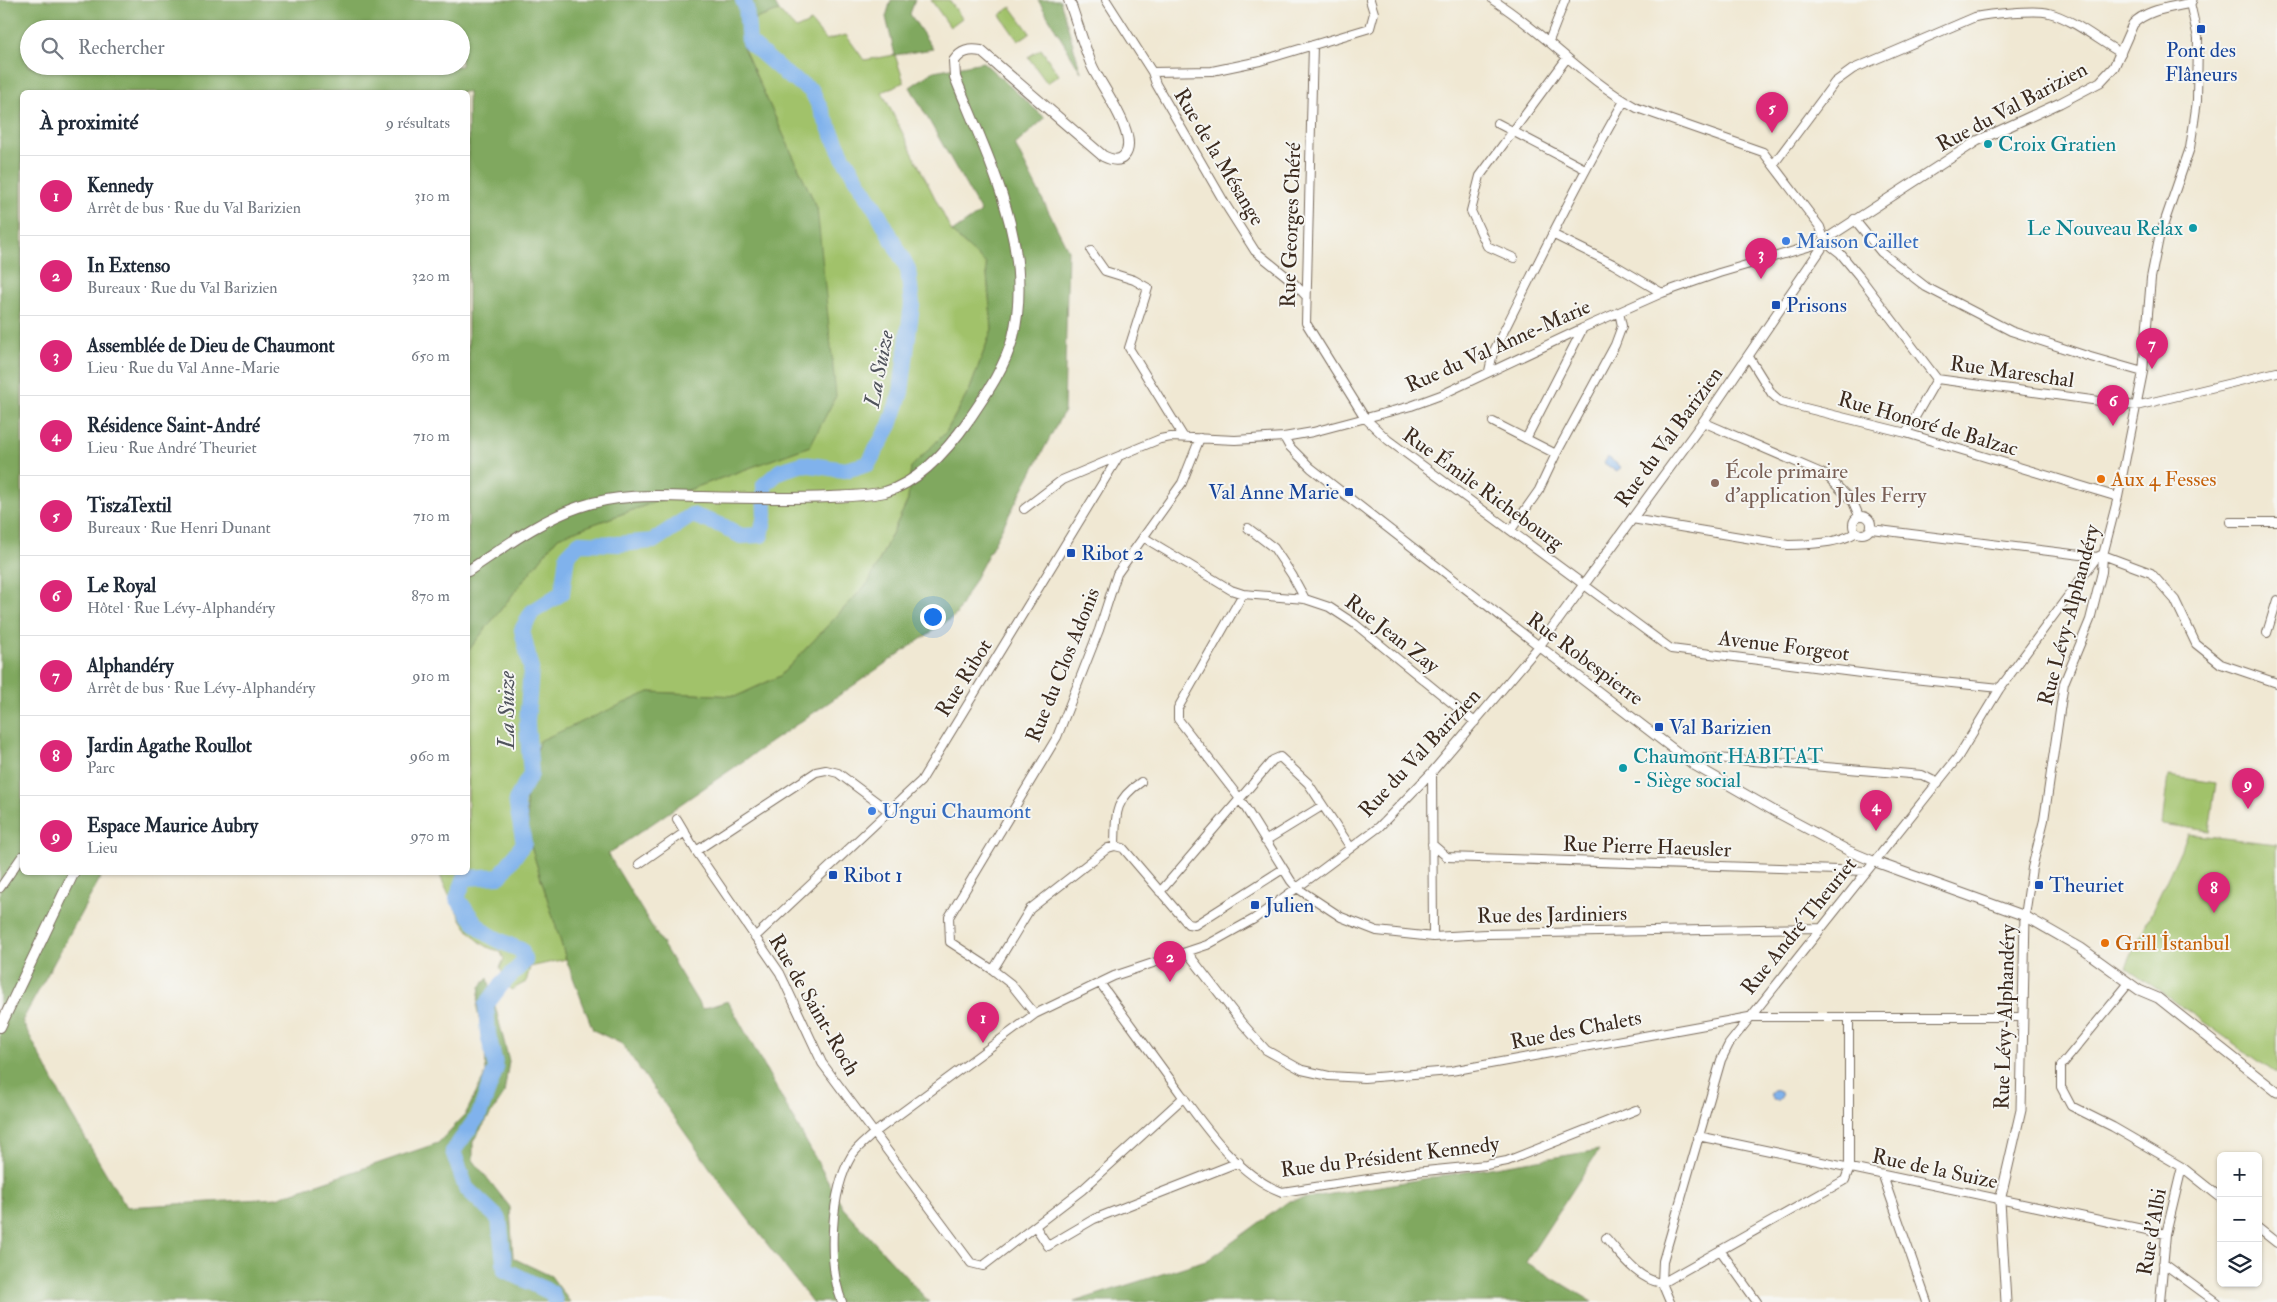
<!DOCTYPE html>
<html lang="fr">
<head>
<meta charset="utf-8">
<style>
	:root { --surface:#fff; --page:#f6f6f7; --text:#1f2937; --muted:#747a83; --line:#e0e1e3; --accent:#db2777 }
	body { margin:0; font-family:"IM FELL Double Pica",serif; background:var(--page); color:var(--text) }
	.controls { position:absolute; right:15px; bottom:15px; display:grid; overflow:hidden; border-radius:8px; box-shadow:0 1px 4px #0004 }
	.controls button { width:45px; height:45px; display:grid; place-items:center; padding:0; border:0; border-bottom:1px solid var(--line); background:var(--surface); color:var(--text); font:25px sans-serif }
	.you { position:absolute; left:932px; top:616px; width:18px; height:18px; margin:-12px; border:4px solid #fff; border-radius:50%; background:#1a73e8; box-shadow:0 0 0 8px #1a73e833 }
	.badge { display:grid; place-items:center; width:32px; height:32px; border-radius:50%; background:var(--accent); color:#fff; font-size:16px; font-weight:700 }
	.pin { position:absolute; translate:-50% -41px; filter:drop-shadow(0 1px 2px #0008) }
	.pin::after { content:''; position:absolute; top:26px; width:18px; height:15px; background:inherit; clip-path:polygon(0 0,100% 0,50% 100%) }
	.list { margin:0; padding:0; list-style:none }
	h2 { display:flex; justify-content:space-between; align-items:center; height:65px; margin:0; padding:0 20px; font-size:21px }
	h2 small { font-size:16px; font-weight:400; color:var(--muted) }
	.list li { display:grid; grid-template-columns:32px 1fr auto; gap:15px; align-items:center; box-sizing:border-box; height:80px; padding:0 20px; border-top:1px solid var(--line) }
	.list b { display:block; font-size:19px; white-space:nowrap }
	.list p { margin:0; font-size:16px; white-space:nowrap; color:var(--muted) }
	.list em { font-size:16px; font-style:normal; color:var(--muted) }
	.icon { flex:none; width:28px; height:28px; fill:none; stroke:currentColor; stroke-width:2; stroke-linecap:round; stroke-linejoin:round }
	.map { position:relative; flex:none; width:2277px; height:1302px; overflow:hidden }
	.search { position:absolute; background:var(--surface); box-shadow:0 1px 4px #0004; left:20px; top:20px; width:450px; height:55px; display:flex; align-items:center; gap:12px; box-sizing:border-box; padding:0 18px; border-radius:28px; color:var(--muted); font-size:19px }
	.panel { position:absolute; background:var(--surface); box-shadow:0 1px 4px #0004; left:20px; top:90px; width:450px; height:785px; border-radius:8px }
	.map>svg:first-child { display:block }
	.green { fill:#a1c26b; stroke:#6e7644 }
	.forest { fill:#80a85f; stroke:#5e693e; fill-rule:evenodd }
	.water { fill:#80b2ec; stroke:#5e6e85 }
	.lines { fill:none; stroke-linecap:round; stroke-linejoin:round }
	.river { stroke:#80b2ec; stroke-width:16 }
	.minor-casing { stroke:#7a6c5d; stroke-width:10 }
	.tertiary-casing { stroke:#7a6c5d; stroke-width:11 }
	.secondary-casing { stroke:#7a6c5d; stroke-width:12 }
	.minor { stroke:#fff; stroke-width:8 }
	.tertiary { stroke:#fff; stroke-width:9 }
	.secondary { stroke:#fff; stroke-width:10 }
	.transit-dot { fill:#1a4fb4; stroke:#f6f6f2; stroke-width:2 }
	.culture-dot { fill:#0f9aa8; stroke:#f6f6f2; stroke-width:2 }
	.shop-dot { fill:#3f7fe0; stroke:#f6f6f2; stroke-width:2 }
	.food-dot { fill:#e8710a; stroke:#f6f6f2; stroke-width:2 }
	.education-dot { fill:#8d6e63; stroke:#f6f6f2; stroke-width:2 }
	.labels { text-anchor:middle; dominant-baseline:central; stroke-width:4; stroke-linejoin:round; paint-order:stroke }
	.transit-label { font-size:21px; fill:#164399; stroke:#f6f6f2; text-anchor:start }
	.street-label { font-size:21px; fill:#3b2a1e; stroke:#f6f6f2 }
	.culture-label { font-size:21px; fill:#0d838f; stroke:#f6f6f2; text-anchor:start }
	.shop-label { font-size:21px; fill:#366cbe; stroke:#f6f6f2; text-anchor:start }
	.education-label { font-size:21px; fill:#785e54; stroke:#f6f6f2; text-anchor:start }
	.food-label { font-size:21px; fill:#c56008; stroke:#f6f6f2; text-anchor:start }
	.water-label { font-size:22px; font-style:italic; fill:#50535c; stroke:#f6f6f2 }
</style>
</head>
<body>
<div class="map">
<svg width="2277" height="1302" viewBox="0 0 2277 1302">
	<rect width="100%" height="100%" fill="#f6f6f2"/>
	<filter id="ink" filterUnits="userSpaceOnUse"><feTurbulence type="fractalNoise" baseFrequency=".02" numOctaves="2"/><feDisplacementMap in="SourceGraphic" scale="10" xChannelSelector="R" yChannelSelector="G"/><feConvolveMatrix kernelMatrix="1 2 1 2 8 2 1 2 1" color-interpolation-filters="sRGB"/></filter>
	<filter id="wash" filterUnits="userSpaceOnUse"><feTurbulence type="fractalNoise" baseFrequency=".0096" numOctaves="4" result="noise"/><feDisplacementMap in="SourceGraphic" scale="20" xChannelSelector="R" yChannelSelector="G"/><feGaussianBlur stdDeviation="1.12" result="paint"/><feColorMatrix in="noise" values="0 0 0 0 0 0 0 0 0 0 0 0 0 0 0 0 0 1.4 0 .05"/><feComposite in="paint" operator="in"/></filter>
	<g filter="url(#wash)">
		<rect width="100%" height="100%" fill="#f0e8d3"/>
		<!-- green -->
		<path class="green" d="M931,0H949L962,18L950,27Z
			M1011,7L1030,33L1018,41L1000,15Z
			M779,11L796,29L811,22L826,40L846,35L864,60L895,55L904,82L882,92L952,232L986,264L992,329L970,389L946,432L911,467L908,500L869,582L780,676L737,696L649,692L526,800L530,843L566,959L530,967L526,982L511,990L500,968L504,959L500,951C496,950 490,949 486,946C463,932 452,901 441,878V873L468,872V651L558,537L810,446L817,208L742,45L752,20Z
			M1041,49L1059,75L1047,83L1028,57Z
			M2168,776L2216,783L2209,831L2162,824Z
			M2188,834L2277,844V1074L2126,967Z"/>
		<!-- forest -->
		<path class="forest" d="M0,0H773L779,11L752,20L742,45L817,208L836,396L810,446L558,537L468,651V92H22V872L103,873L22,1021L68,1109L126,1207L276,1198L438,1143L465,1115L486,1073L485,1048L477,1008L480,987L488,978L509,1061L504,1094L473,1141V1160L510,1207L513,1258L551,1276L570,1302H0ZM29,29H461V66H29Z
			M891,0H915L910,14L933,49L895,55L886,17Z
			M1038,0H1060L1081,72Z
			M983,62L1045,118L1015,145L1068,250L1064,411L956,615L608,854L702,1009L728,1001L843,1208L929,1302H812L727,1192L622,1044L593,1030L566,959L530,843L526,800L539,741L649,692L737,696L780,676L869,582L908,500L911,467L946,432L970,389L992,329L986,264L952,232L981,212L910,87L934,71Z
			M1599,1150L1526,1262L1592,1302H1074L1209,1259L1289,1201Z"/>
		<!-- water -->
		<path class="water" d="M1608,457L1621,467L1617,472L1604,463Z
			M1770.5 1095a5.5 5.5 0 1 1 11 0a5.5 5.5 0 1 1-11 0Z"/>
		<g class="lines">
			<!-- river -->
			<path class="river" d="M555,1302L552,1293L505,1270L499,1219L466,1188L453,1151L479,1115L496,1068L488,1034L486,1005L502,984L525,961L521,950C484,935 480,931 457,898L465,878L500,876L524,843L516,800L531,774L527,723L531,669L522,630L532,612L562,593L567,556L579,543L619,544L653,541L692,515L723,526L741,536L761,535L765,515L764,485L780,471L803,464L845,470L868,464L890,425L901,392L912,304L908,269L878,213L843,157L812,91L787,75L749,42L746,7L743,0"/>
		</g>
	</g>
	<g filter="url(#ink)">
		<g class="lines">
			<defs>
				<path id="minor" d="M1106,0L1152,72L1156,84L1227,207L1255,251L1291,280L1306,296
					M1493,0C1544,32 1584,79 1637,108L1763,152L1820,227L1823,236
					M1549,41L1565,0
					M1313,45L1306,323L1365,418L1388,440L1671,649L1884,676L2000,688
					M1152,72L1212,71L1260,61L1370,28L1374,13L1370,0
					M1497,123L1585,169
					M1773,165L1835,82L1853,69L1975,17C1989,14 2036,9 2049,13C2073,19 2099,41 2121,53
					M1854,219L1881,252L1926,287L2011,331L2087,356L2143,372
					M1552,234L1613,264L1662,293
					M1831,246L1840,253L1859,276L1937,379L2136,406L2277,372
					M1091,251L1105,271L1134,280L1148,288L1129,348L1183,436
					M1514,258L1487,246L1471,211L1480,176L1567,58
					M1749,357L1772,394L1781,402L1906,433L2118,497
					M1489,371L1493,353C1535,268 1577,183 1624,101
					M1493,422L1556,454
					M1703,422L1826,475L1853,502L1859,516
					M1906,433L1937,379
					M1526,439L1583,328
					M1024,509L1062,480L1119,456
					M1853 525a9 9 0 1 1 18 0a9 9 0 1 1-18 0Z
					M1632,519L1788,545C1806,545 1842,543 1856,532
					M2230,522H2277
					M1248,528L1274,548L1292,575L1305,599
					M1871,529L2097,557L2101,555
					M1511,530L1539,490L1556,454L1615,345L1622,326L1619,312
					M1143,537L1231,590L1243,594L1305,599L1329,607L1355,624L1475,722
					M2103,555L2151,573L2175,600L2196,644L2221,664L2277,683
					M1243,594L1178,708V719L1240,799L1291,881L1297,888L1341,917L1377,931L1433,937L1486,934L1820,928
					M2267,633L2277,600
					M1694,765L1704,757L1922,775L1938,783
					M1432,772L1433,937
					M677,819L696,851L780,973L822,1063L971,1263L983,1266L1082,1190L1184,1097
					M1265,841L1322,806
					M1432,844L1447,857L1866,871
					M1115,846C1116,815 1113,801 1141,782
					M696,851L816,772L826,770L838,773L890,812
					M639,864L685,832
					M0,888L22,856
					M1160,892L1273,760L1280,757L1308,783L1351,848
					M2025,916L2032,868L2044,820L2064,683L2090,620L2102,572L2103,555L2118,497L2143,372L2151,278L2159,238L2190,148L2194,122L2197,101L2198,38L2190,3
					M755,937L921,781L1119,456L1160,439L1171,437L1235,440L1284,437L1313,432L1411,406L1441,395L1583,328L1662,293L1719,273L1818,244
					M1187,952L1242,1023L1266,1050L1302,1070L1329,1076L1364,1078L1451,1071L1749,1017H2023
					M993,970L1030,909L1108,848L1115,846L1123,848L1188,924L1195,925L1283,869
					M1100,983C1123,1015 1147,1047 1170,1079C1199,1118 1235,1175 1282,1192L1415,1172L1486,1165L1507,1161L1636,1110
					M2129,983L2061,1066V1087L2071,1106L2113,1127L2182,1167L2221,1198
					M1035,1014L1011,984L993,970L950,942L949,917L1057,737L1099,630L1117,574L1182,483L1200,438
					M1849,1017V1169L1845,1180L1662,1283L1663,1261L1721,1060L1729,1044L1958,757L2000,688L2097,557
					M1698,1136L2166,1234
					M1883,1176L1927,1302
					M1035,1226L1048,1246L1094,1219L1239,1162
					M2258,1228L2277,1243
					M1606,1238C1621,1255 1638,1280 1662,1283L1670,1302
					M1720,1250L1757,1302
					M2163,1263L2216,1302
					M842,1302C827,1263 830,1191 852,1155C857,1147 867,1140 874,1133L1035,1014L1114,976L1207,945L1254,919L1316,874L1379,827L1432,772L1539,646L1311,468L1289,446L1284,437
					M2160,1302L2166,1234L2182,1167"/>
				<path id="tertiary" d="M1829,237L1977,141L2060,103L2100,82L2114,67L2133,24C2147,9 2171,8 2190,3L2192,0
					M1821,249L1703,422L1539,646L1694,765L1776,812L1849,851L1873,861L2025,916L2081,948L2139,990L2158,998L2277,1092
					M2006,1302L2000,1201L2021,1110L2025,916"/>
				<path id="secondary" d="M468,571C503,548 538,521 579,507C618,493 661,496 702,497C744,498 787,499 830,497C849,496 867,496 885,492C920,482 950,447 970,418C987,393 1005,367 1013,337C1035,247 988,159 955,77L954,61C961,51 969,49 981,51L1103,156C1109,159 1118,163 1124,156C1141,138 1100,85 1092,66C1083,44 1077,22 1069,0
					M0,1027L74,872"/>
			</defs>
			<!-- minor casing -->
			<use href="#minor" class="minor-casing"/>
			<!-- tertiary casing -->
			<use href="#tertiary" class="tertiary-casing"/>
			<!-- secondary casing -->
			<use href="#secondary" class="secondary-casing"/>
			<!-- minor -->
			<use href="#minor" class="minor"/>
			<!-- tertiary -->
			<use href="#tertiary" class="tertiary"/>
			<!-- secondary -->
			<use href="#secondary" class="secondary"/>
		</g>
	</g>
	<!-- markers -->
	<g class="transit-dot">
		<rect x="2196" y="24" width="10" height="10" rx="2.5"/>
		<rect x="1771" y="300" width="10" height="10" rx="2.5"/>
		<rect x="1344" y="487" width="10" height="10" rx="2.5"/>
		<rect x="1066" y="548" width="10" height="10" rx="2.5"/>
		<rect x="1654" y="722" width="10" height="10" rx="2.5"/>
		<rect x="828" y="870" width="10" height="10" rx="2.5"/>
		<rect x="2034" y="880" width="10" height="10" rx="2.5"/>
		<rect x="1250" y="900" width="10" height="10" rx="2.5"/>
	</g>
	<g class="culture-dot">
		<circle cx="1988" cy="144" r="5"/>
		<circle cx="2193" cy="228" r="5"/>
		<circle cx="1623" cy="768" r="5"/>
	</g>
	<g class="shop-dot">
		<circle cx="1786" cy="241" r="5"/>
		<circle cx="872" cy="811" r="5"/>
	</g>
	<g class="food-dot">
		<circle cx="2101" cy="479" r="5"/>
		<circle cx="2105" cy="943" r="5"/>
	</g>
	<circle class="education-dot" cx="1715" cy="483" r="5"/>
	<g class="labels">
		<!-- transit labels -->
		<g class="transit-label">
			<text x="2201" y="50" text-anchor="middle">Pont des<tspan x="2201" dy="24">Flâneurs</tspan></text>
			<text x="1786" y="305">Prisons</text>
			<text x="1339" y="492" text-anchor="end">Val Anne Marie</text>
			<text x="1081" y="553">Ribot 2</text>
			<text x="1669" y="727">Val Barizien</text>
			<text x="843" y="875">Ribot 1</text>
			<text x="2049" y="885">Theuriet</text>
			<text x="1265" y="905">Julien</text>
		</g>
		<!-- street labels -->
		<g class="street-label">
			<text transform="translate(2012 107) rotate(-28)">Rue du Val Barizien</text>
			<text transform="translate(1219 157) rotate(59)">Rue de la Mésange</text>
			<text transform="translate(1291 225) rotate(-88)">Rue Georges Chéré</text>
			<text transform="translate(1498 346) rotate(-24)">Rue du Val Anne-Marie</text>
			<text transform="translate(2012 372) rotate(8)">Rue Mareschal</text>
			<text transform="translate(1928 424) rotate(16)">Rue Honoré de Balzac</text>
			<text transform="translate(1669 437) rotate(-54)">Rue du Val Barizien</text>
			<text transform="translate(1483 489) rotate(36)">Rue Émile Richebourg</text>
			<text transform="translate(2069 615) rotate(-75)">Rue Lévy-Alphandéry</text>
			<text transform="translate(1392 634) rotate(38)">Rue Jean Zay</text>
			<text transform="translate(1784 646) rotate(7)">Avenue Forgeot</text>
			<text transform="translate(1585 659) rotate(37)">Rue Robespierre</text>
			<text transform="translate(1063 665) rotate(-68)">Rue du Clos Adonis</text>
			<text transform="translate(964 678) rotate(-58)">Rue Ribot</text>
			<text transform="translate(1420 753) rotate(-47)">Rue du Val Barizien</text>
			<text transform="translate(1647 847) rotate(2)">Rue Pierre Haeusler</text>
			<text transform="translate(1552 915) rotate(-1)">Rue des Jardiniers</text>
			<text transform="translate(1799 926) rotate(-51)">Rue André Theuriet</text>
			<text transform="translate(814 1005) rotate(60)">Rue de Saint-Roch</text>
			<text transform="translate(2005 1017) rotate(-88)">Rue Lévy-Alphandéry</text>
			<text transform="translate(1576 1030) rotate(-11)">Rue des Chalets</text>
			<text transform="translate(1390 1157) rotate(-7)">Rue du Président Kennedy</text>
			<text transform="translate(1935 1169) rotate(12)">Rue de la Suize</text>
			<text transform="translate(2152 1232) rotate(-80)">Rue d'Albi</text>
		</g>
		<!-- culture labels -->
		<g class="culture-label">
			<text x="1998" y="144">Croix Gratien</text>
			<text x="2183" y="228" text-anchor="end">Le Nouveau Relax</text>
			<text x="1633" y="756">Chaumont HABITAT<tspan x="1633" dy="24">- Siège social</tspan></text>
		</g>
		<!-- shop labels -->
		<g class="shop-label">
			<text x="1796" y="241">Maison Caillet</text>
			<text x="882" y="811">Ungui Chaumont</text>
		</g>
		<!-- education labels -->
		<g class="education-label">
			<text x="1725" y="471">École primaire<tspan x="1725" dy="24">d'application Jules Ferry</tspan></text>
		</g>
		<!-- food labels -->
		<g class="food-label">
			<text x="2111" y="479">Aux 4 Fesses</text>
			<text x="2115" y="943">Grill İstanbul</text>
		</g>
		<!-- water labels -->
		<g class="water-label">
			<text transform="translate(879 369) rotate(-79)">La Suize</text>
			<text transform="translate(507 710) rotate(-90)">La Suize</text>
		</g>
	</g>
</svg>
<div class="controls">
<button>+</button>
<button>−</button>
<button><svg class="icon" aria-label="layers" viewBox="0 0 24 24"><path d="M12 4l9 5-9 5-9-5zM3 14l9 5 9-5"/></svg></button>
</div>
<div class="you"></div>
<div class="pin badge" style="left:983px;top:1043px">1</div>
<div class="pin badge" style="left:1170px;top:982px">2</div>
<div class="pin badge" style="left:1761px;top:279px">3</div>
<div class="pin badge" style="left:1876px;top:831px">4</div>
<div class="pin badge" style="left:1772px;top:133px">5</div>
<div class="pin badge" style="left:2113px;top:426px">6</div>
<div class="pin badge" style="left:2152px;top:369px">7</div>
<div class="pin badge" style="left:2214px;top:913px">8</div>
<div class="pin badge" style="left:2248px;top:809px">9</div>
<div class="search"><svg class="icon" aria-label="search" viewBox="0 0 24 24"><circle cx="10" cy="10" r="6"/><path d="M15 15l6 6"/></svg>Rechercher</div>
<section class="panel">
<h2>À proximité<small>9 résultats</small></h2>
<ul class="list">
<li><span class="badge">1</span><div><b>Kennedy</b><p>Arrêt de bus · Rue du Val Barizien</p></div><em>310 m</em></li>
<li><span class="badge">2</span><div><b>In Extenso</b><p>Bureaux · Rue du Val Barizien</p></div><em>320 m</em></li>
<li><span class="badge">3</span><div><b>Assemblée de Dieu de Chaumont</b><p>Lieu · Rue du Val Anne-Marie</p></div><em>650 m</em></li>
<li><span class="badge">4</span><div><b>Résidence Saint-André</b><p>Lieu · Rue André Theuriet</p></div><em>710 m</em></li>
<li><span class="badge">5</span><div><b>TiszaTextil</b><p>Bureaux · Rue Henri Dunant</p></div><em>710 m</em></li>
<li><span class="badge">6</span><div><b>Le Royal</b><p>Hôtel · Rue Lévy-Alphandéry</p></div><em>870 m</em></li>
<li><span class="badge">7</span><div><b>Alphandéry</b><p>Arrêt de bus · Rue Lévy-Alphandéry</p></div><em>910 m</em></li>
<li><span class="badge">8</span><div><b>Jardin Agathe Roullot</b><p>Parc</p></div><em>960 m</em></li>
<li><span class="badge">9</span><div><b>Espace Maurice Aubry</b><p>Lieu</p></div><em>970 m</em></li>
</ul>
</section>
</div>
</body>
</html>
